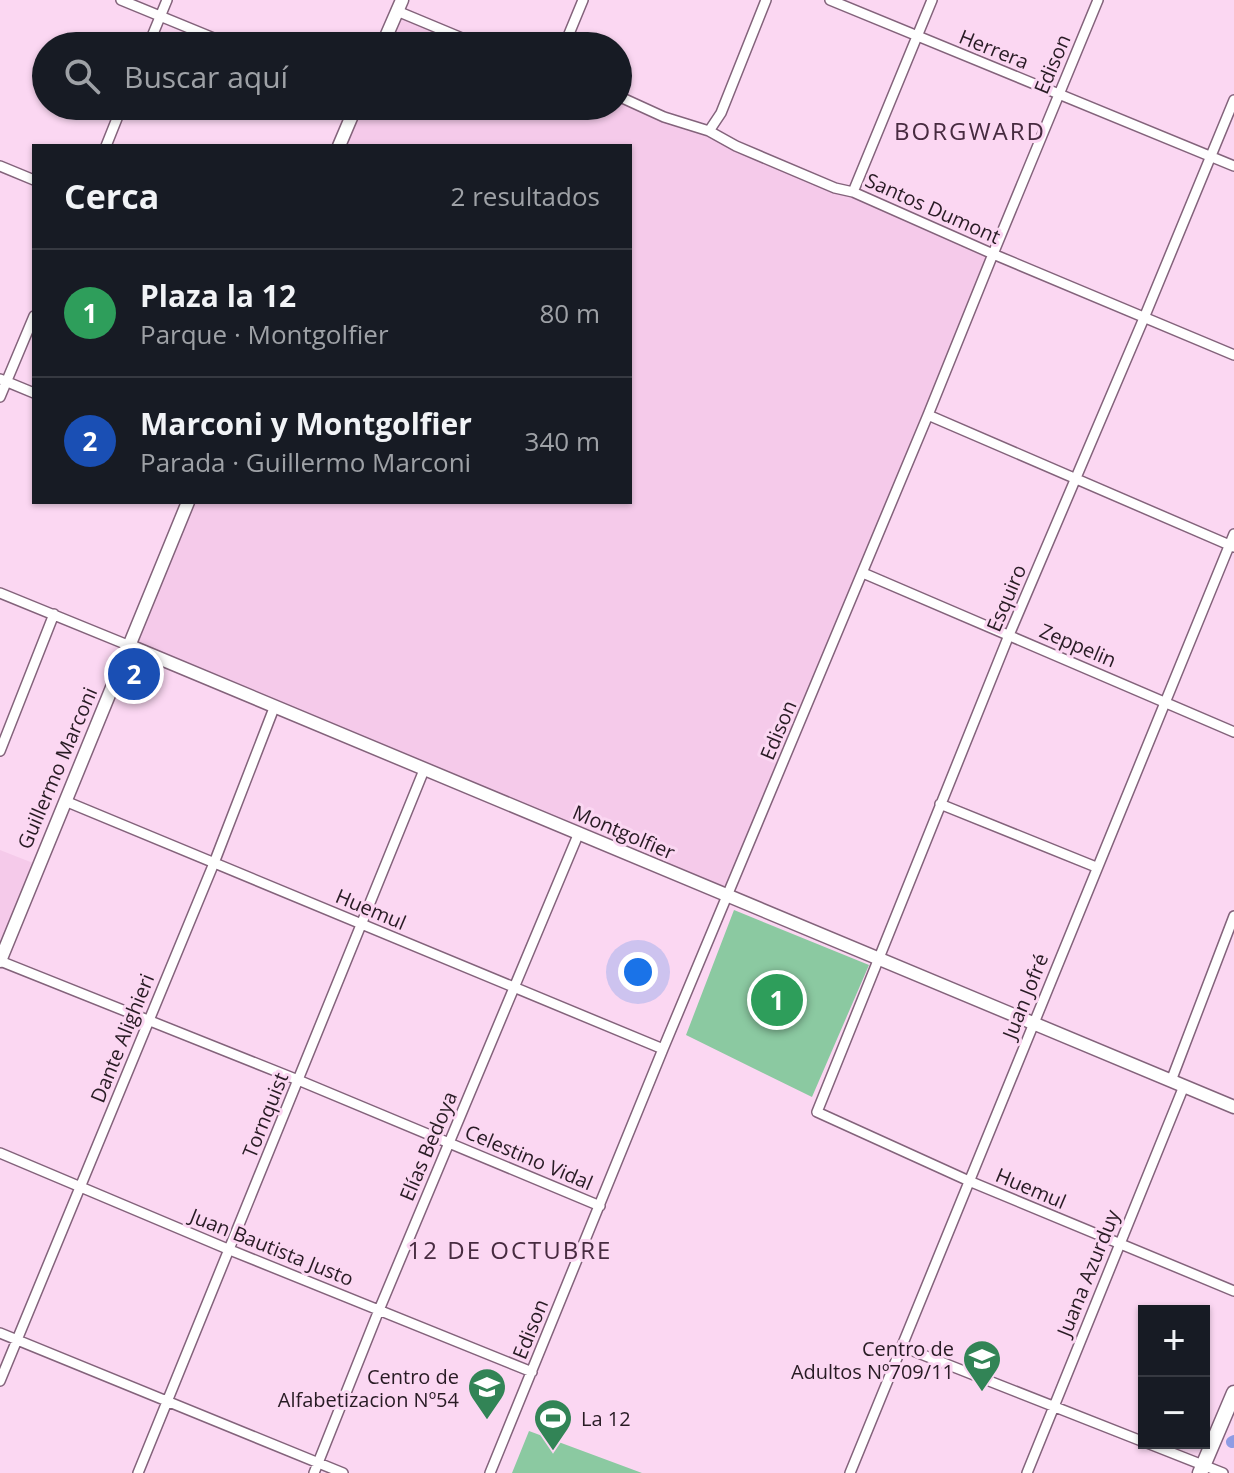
<!DOCTYPE html>
<html lang="es">
<head>
<meta charset="utf-8">
<style>
	:root { --surface:#171b24; --page:#242831; --text:#f1f3f6; --muted:#9ea1a6; --line:#363941; --accent:#328456 }
	body { margin:0; font-family:"Open Sans",sans-serif; background:var(--page); color:var(--text) }
	.controls { position:absolute; right:24px; bottom:24px; display:grid; overflow:hidden; border-radius:0px; box-shadow:0 2px 6px #0004 }
	.controls button { width:72px; height:72px; display:grid; place-items:center; padding:0; border:0; border-bottom:2px solid var(--line); background:var(--surface); color:var(--text); font:40px sans-serif }
	.you { position:absolute; left:638px; top:972px; width:28px; height:28px; margin:-20px; border:6px solid #fff; border-radius:50%; background:#1a73e8; box-shadow:0 0 0 12px #1a73e833 }
	.badge { display:grid; place-items:center; width:52px; height:52px; border-radius:50%; background:var(--accent); color:#fff; font-size:26px; font-weight:700 }
	.pin { position:absolute; translate:-50% -50%; border:4px solid #fff; box-shadow:0 2px 8px #0006 }
	.list { margin:0; padding:0; list-style:none }
	h2 { display:flex; justify-content:space-between; align-items:center; height:104px; margin:0; padding:0 32px; font-size:34px }
	h2 small { font-size:26px; font-weight:400; color:var(--muted) }
	.list li { display:grid; grid-template-columns:52px 1fr auto; gap:24px; align-items:center; box-sizing:border-box; height:128px; padding:0 32px; border-top:2px solid var(--line) }
	.list b { display:block; font-size:30px; white-space:nowrap }
	.list p { margin:0; font-size:26px; white-space:nowrap; color:var(--muted) }
	.list em { font-size:26px; font-style:normal; color:var(--muted) }
	.icon { flex:none; width:44px; height:44px; fill:none; stroke:currentColor; stroke-width:2; stroke-linecap:round; stroke-linejoin:round }
	.map { position:relative; flex:none; width:1234px; height:1473px; overflow:hidden }
	.search { position:absolute; background:var(--surface); box-shadow:0 2px 6px #0004; left:32px; top:32px; width:600px; height:88px; display:flex; align-items:center; gap:20px; box-sizing:border-box; padding:0 28px; border-radius:44px; color:var(--muted); font-size:30px }
	.panel { position:absolute; background:var(--surface); box-shadow:0 2px 6px #0004; left:32px; top:144px; width:600px; height:360px; border-radius:0px }
	.map>svg:first-child { display:block }
	.built { fill:#f5caea }
	.green { fill:#8bc9a1 }
	.lines { fill:none; stroke-linecap:round; stroke-linejoin:round }
	.canal { stroke:#8f9ce4; stroke-width:12 }
	.street-casing { stroke:#83637b; stroke-width:12 }
	.secondary-casing { stroke:#83637b; stroke-width:15 }
	.primary-casing { stroke:#83637b; stroke-width:17 }
	.street { stroke:#fff; stroke-width:9 }
	.secondary { stroke:#fff; stroke-width:12 }
	.primary { stroke:#fff; stroke-width:14 }
	.labels { text-anchor:middle; dominant-baseline:central; stroke-width:6; stroke-linejoin:round; paint-order:stroke }
	.street-label { font-size:20px; fill:#281b24; stroke:#fbd7f2 }
	.poi-label { font-size:20px; fill:#281b24; stroke:#fbd7f2; text-anchor:end }
	.quarter-label { font-size:24px; letter-spacing:2px; fill:#472b40; stroke:#fbd7f2 }
</style>
</head>
<body>
<div class="map">
<svg width="1234" height="1473" viewBox="0 0 1234 1473">
	<rect width="100%" height="100%" fill="#fbd7f2"/>
	<!-- built -->
	<path class="built" d="M397,11L481,46H382Z
		M618,96L993,254L728,897L130,646L188,502H630V146H339L356,106H618Z
		M0,850L33,863L0,944Z"/>
	<!-- green -->
	<path class="green" d="M734,910L869,965L812,1097L686,1035Z
		M529,1431L642,1473H512Z"/>
	<g class="lines">
		<!-- canal -->
		<path class="canal" d="M1232,1442L1234,1441"/>
		<defs>
			<path id="street" d="M121,0L233,46
				M830,0L1234,166
				M397,11L481,46
				M148,46L167,0
				M564,46L583,0
				M618,96L664,117L709,131L736,146L835,188L853,192L993,254L1234,355
				M1234,100L1144,318L1009,635L817,1112L969,1181L1234,1291
				M709,131L721,113L766,0
				M106,146L122,106
				M0,166L34,180
				M853,192L932,0
				M0,379L34,393
				M0,397L34,316
				M928,415L1234,547
				M863,573L1234,732
				M0,593L130,646
				M0,751L54,614
				M65,801L663,1049
				M940,804L1096,867
				M0,961L298,1080L600,1206
				M1171,1081L1234,916
				M0,1153L230,1250L532,1372
				M0,1333L343,1473
				M903,1347L1144,1442
				M0,1381L214,863L274,708
				M1147,1443L1223,1473
				M138,1473L424,770
				M314,1473L379,1310L578,835
				M490,1473L663,1049L928,415L993,254L1098,0
				M850,1473L1234,534
				M1027,1473L1184,1086"/>
			<path id="secondary" d="M382,46L402,0
				M339,146L356,106
				M130,646L1234,1107
				M0,961L188,502"/>
			<path id="primary" d="M1200,1473L1234,1393"/>
		</defs>
		<!-- street casing -->
		<use href="#street" class="street-casing"/>
		<!-- secondary casing -->
		<use href="#secondary" class="secondary-casing"/>
		<!-- primary casing -->
		<use href="#primary" class="primary-casing"/>
		<!-- street -->
		<use href="#street" class="street"/>
		<!-- secondary -->
		<use href="#secondary" class="secondary"/>
		<!-- primary -->
		<use href="#primary" class="primary"/>
	</g>
	<!-- icons -->
	<defs>
		<symbol id="school-pin" viewBox="-11 -11 22 30"><path d="M0 17L-7.5 6A9.5 9.5 0 1 1 7.5 6Z" fill="#328456" stroke="#fbd7f2"/><path d="M0-5L7-2L0 1L-7-2ZM-4 1L0 2.5L4 1V4Q0 6-4 4Z" fill="#fff"/></symbol>
		<symbol id="stadium-pin" viewBox="-11 -11 22 30"><path d="M0 17L-7.5 6A9.5 9.5 0 1 1 7.5 6Z" fill="#328456" stroke="#fbd7f2"/><path d="M0-5a6.5 5 0 1 0 0 10a6.5 5 0 1 0 0-10ZM-3.5-1.8h7v3.6h-7Z" fill="#fff"/></symbol>
	</defs>
	<g fill-rule="evenodd">
		<use href="#school-pin" x="960" y="1337" width="44" height="60"/>
		<use href="#school-pin" x="465" y="1365" width="44" height="60"/>
		<use href="#stadium-pin" x="531" y="1396" width="44" height="60"/>
	</g>
	<g class="labels">
		<!-- street labels -->
		<g class="street-label">
			<text transform="translate(994 49) rotate(22)">Herrera</text>
			<text transform="translate(1052 64) rotate(-67)">Edison</text>
			<text transform="translate(933 208) rotate(24)">Santos Dumont</text>
			<text transform="translate(1006 598) rotate(-67)">Esquiro</text>
			<text transform="translate(1078 645) rotate(23)">Zeppelin</text>
			<text transform="translate(778 730) rotate(-67)">Edison</text>
			<text transform="translate(57 768) rotate(-67)">Guillermo Marconi</text>
			<text transform="translate(624 832) rotate(23)">Montgolfier</text>
			<text transform="translate(371 909) rotate(23)">Huemul</text>
			<text transform="translate(1025 996) rotate(-68)">Juan Jofré</text>
			<text transform="translate(122 1038) rotate(-68)">Dante Alighieri</text>
			<text transform="translate(265 1115) rotate(-68)">Tornquist</text>
			<text transform="translate(428 1146) rotate(-67)">Elías Bedoya</text>
			<text transform="translate(529 1157) rotate(23)">Celestino Vidal</text>
			<text transform="translate(1031 1188) rotate(23)">Huemul</text>
			<text transform="translate(272 1247) rotate(22)">Juan Bautista Justo</text>
			<text transform="translate(1088 1273) rotate(-68)">Juana Azurduy</text>
			<text transform="translate(530 1329) rotate(-68)">Edison</text>
		</g>
		<!-- poi labels -->
		<g class="poi-label">
			<text x="954" y="1348">Centro de<tspan x="954" dy="23">Adultos Nº709/11</tspan></text>
			<text x="459" y="1376">Centro de<tspan x="459" dy="23">Alfabetizacion Nº54</tspan></text>
			<text x="581" y="1418" text-anchor="start">La 12</text>
		</g>
		<!-- quarter labels -->
		<g class="quarter-label">
			<text x="970" y="130">BORGWARD</text>
			<text x="510" y="1249">12 DE OCTUBRE</text>
		</g>
	</g>
</svg>
<div class="controls">
<button>+</button>
<button>−</button>
</div>
<div class="you"></div>
<div class="pin badge" style="left:777px;top:1000px;background:#2e9e5b">1</div>
<div class="pin badge" style="left:134px;top:674px;background:#1a4fb4">2</div>
<div class="search"><svg class="icon" aria-label="search" viewBox="0 0 24 24"><circle cx="10" cy="10" r="6"/><path d="M15 15l6 6"/></svg>Buscar aquí</div>
<section class="panel">
<h2>Cerca<small>2 resultados</small></h2>
<ul class="list">
<li><span class="badge" style="background:#2e9e5b">1</span><div><b>Plaza la 12</b><p>Parque · Montgolfier</p></div><em>80 m</em></li>
<li><span class="badge" style="background:#1a4fb4">2</span><div><b>Marconi y Montgolfier</b><p>Parada · Guillermo Marconi</p></div><em>340 m</em></li>
</ul>
</section>
</div>
</body>
</html>
